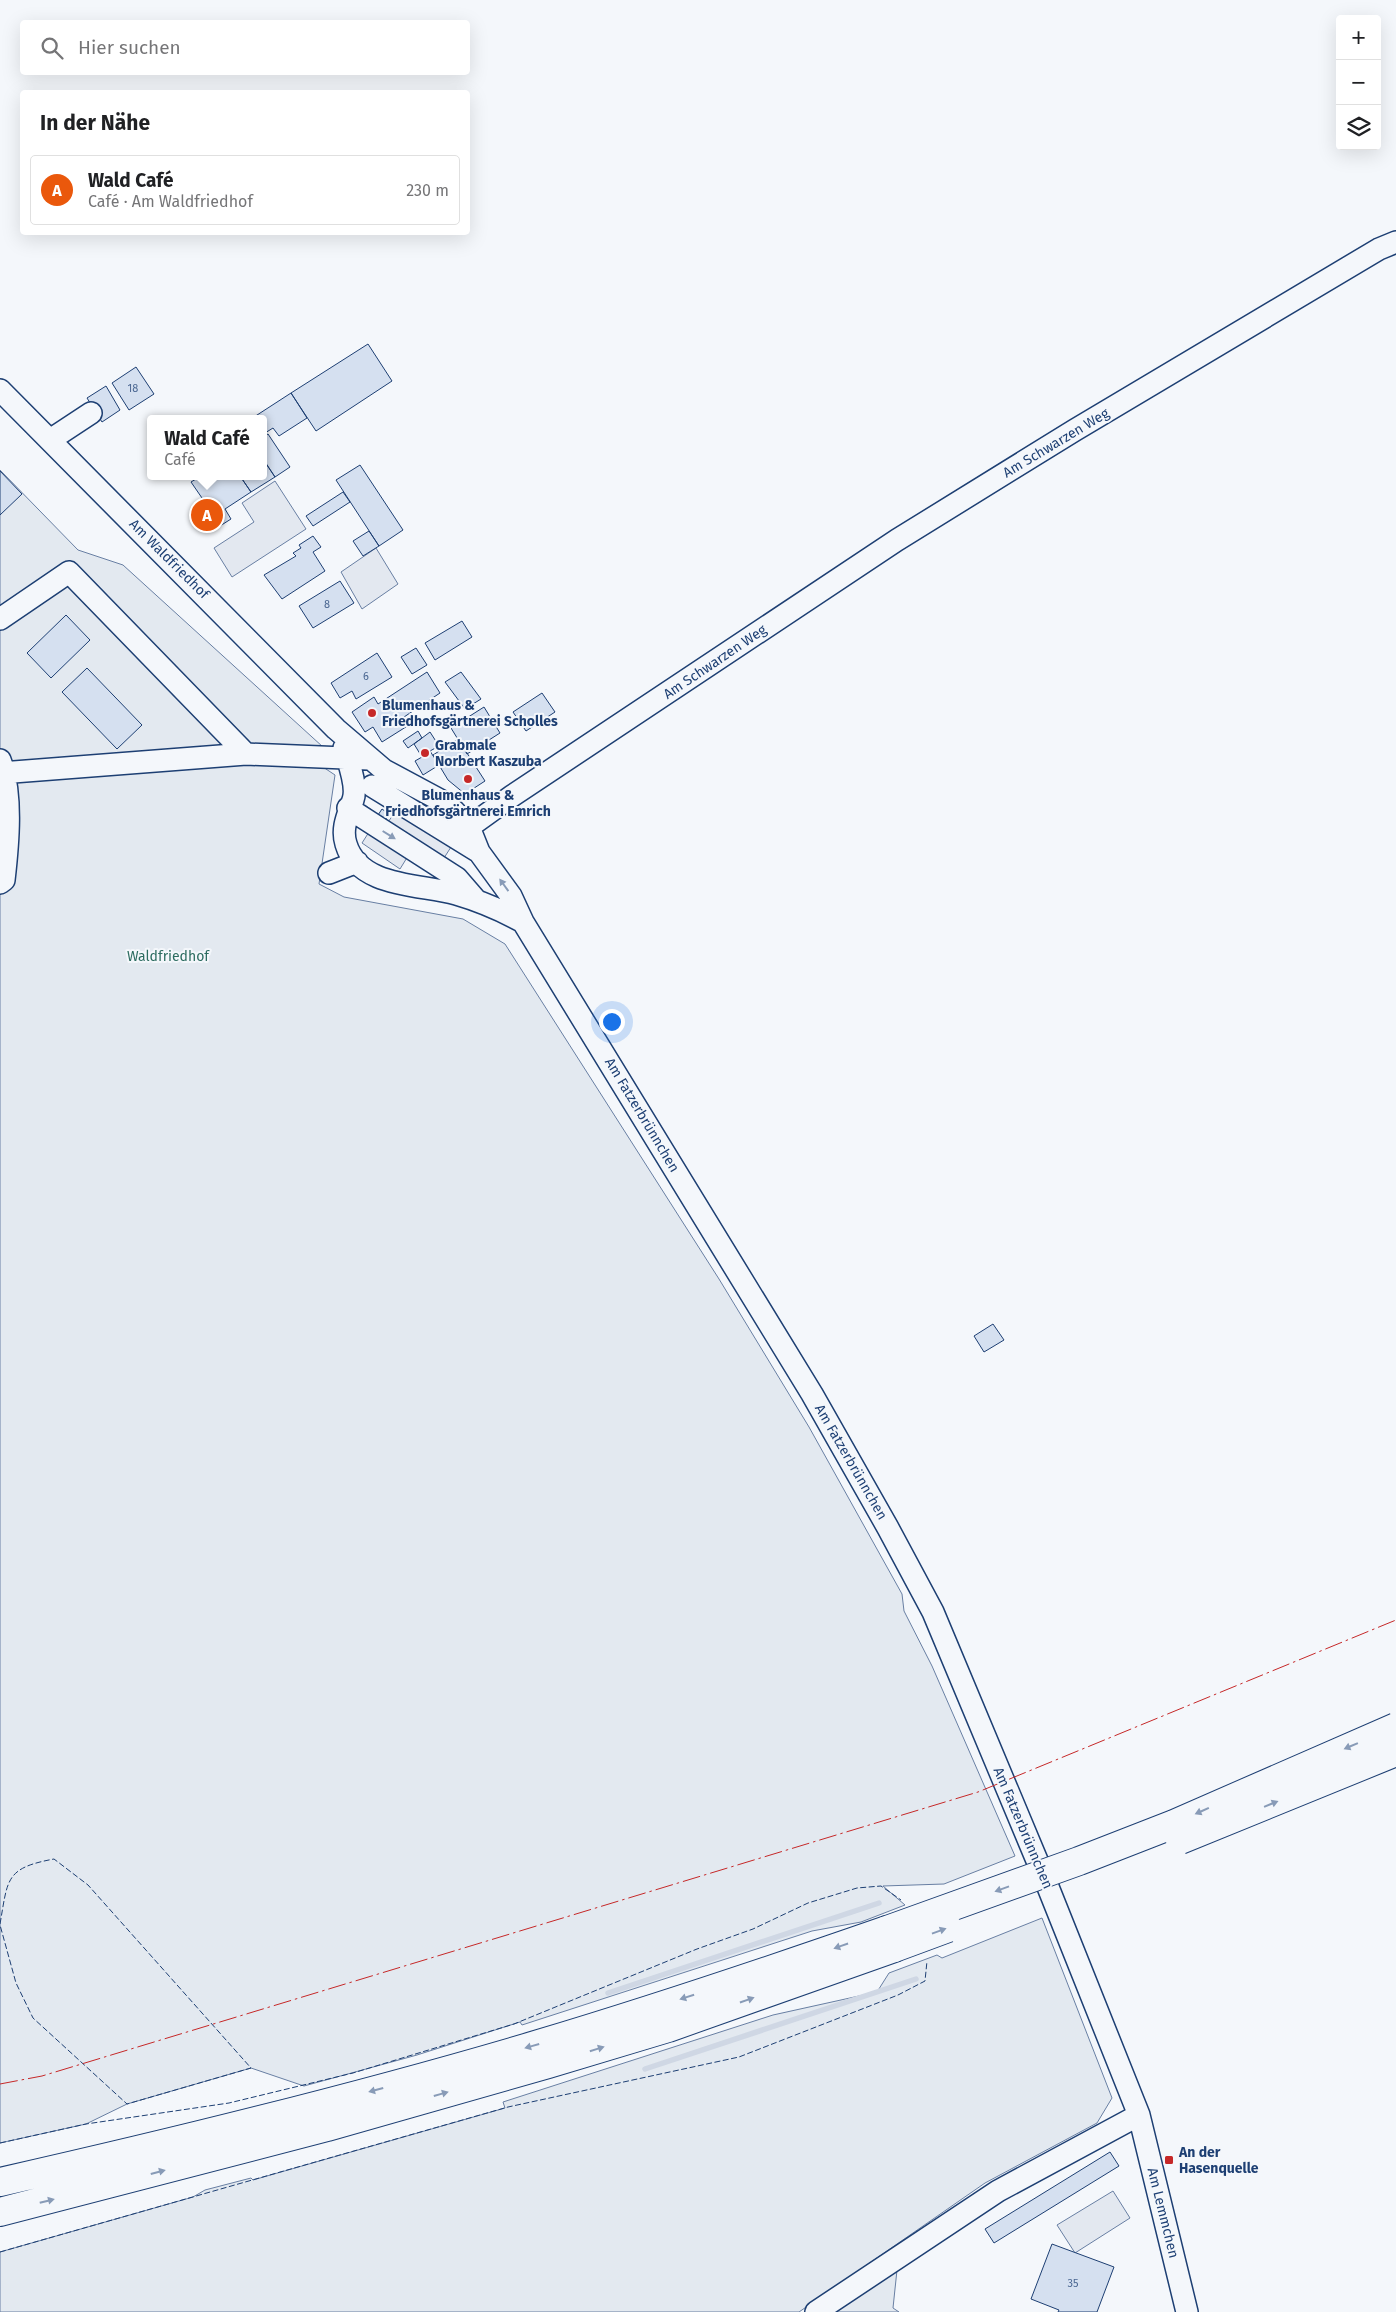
<!DOCTYPE html>
<html lang="de">
<head>
<meta charset="utf-8">
<style>
	:root { --surface:#fff; --page:#f6f6f6; --text:#202124; --muted:#757577; --line:#e0e0e0; --accent:#ea580c }
	body { margin:0; font-family:"Fira Sans",sans-serif; background:var(--page); color:var(--text) }
	.controls { position:absolute; right:15px; top:15px; display:grid; overflow:hidden; border-radius:5px; box-shadow:0 5px 20px #0002 }
	.controls button { width:45px; height:45px; display:grid; place-items:center; padding:0; border:0; border-bottom:1px solid var(--line); background:var(--surface); color:var(--text); font:25px sans-serif }
	.you { position:absolute; left:611px; top:1021px; width:18px; height:18px; margin:-12px; border:4px solid #fff; border-radius:50%; background:#1a73e8; box-shadow:0 0 0 8px #1a73e833 }
	.badge { display:grid; place-items:center; width:32px; height:32px; border-radius:50%; background:var(--accent); color:#fff; font-size:16px; font-weight:700 }
	.pin { position:absolute; translate:-50% -50%; border:2px solid #fff; box-shadow:0 1px 5px #0006 }
	.popup { position:absolute; left:147px; top:415px; width:120px; height:65px; box-sizing:border-box; display:grid; place-content:center; border-radius:5px; background:var(--surface); filter:drop-shadow(0 1px 4px #0005); font-size:16px; white-space:nowrap; color:var(--muted) }
	.popup b { font-size:19px; color:var(--text) }
	.popup::after { content:''; position:absolute; left:50%; top:100%; margin-left:-10px; border:10px solid transparent; border-top-color:var(--surface) }
	.list { margin:0; padding:0; list-style:none }
	h2 { display:flex; justify-content:space-between; align-items:center; height:65px; margin:0; padding:0 20px; font-size:21px }
	h2 small { font-size:16px; font-weight:400; color:var(--muted) }
	.list li { display:grid; grid-template-columns:32px 1fr auto; gap:15px; align-items:center; box-sizing:border-box; height:70px; margin:0 10px 10px; padding:0 10px; border:1px solid var(--line); border-radius:5px }
	.list b { display:block; font-size:19px; white-space:nowrap }
	.list p { margin:0; font-size:16px; white-space:nowrap; color:var(--muted) }
	.list em { font-size:16px; font-style:normal; color:var(--muted) }
	.icon { flex:none; width:28px; height:28px; fill:none; stroke:currentColor; stroke-width:2; stroke-linecap:round; stroke-linejoin:round }
	.map { position:relative; flex:none; width:1396px; height:2312px; overflow:hidden }
	.search { position:absolute; background:var(--surface); box-shadow:0 5px 20px #0002; left:20px; top:20px; width:450px; height:55px; display:flex; align-items:center; gap:12px; box-sizing:border-box; padding:0 18px; border-radius:5px; color:var(--muted); font-size:19px }
	.panel { position:absolute; background:var(--surface); box-shadow:0 5px 20px #0002; left:20px; top:90px; width:450px; height:145px; border-radius:5px }
	.map>svg:first-child { display:block }
	.green { fill:#e3e9f0; stroke:#687fa3 }
	.parking { fill:#e3e8f0; stroke:#687fa3 }
	.lines { fill:none; stroke-linecap:round; stroke-linejoin:round }
	.stream { stroke:#cfd7e4; stroke-width:5.5 }
	.building { fill:#d5e0f0; stroke:#1d3f73 }
	.minor-casing { stroke:#1d3f73; stroke-width:24 }
	.highway-casing { stroke:#1d3f73; stroke-width:30 }
	.minor { stroke:#f4f7fb; stroke-width:21 }
	.highway { stroke:#f4f7fb; stroke-width:28 }
	.highway-bridge-casing { stroke:#1d3f73; stroke-width:30; stroke-linecap:butt }
	.highway-bridge { stroke:#f4f7fb; stroke-width:28 }
	.fence { stroke:#1d3f73; stroke-width:1; stroke-dasharray:6 2.5; stroke-linecap:butt }
	.power { stroke:#c62828; stroke-width:1; stroke-dasharray:18 4 2.5 4; stroke-linecap:butt }
	.oneway { fill:#889bb7 }
	.poi-dot { fill:#c62828; stroke:#f4f7fb; stroke-width:2 }
	.labels { text-anchor:middle; dominant-baseline:central; stroke-width:4; stroke-linejoin:round; paint-order:stroke }
	.number-label { font-size:11px; fill:#4b6792 }
	.street-label { font-size:14px; fill:#1d3f73; stroke:#f4f7fb }
	.poi-label { font-size:14px; font-weight:bold; fill:#1d3f73; stroke:#f4f7fb; text-anchor:start }
	.park-label { font-size:14px; fill:#2c6c60; stroke:#f4f7fb }
</style>
</head>
<body>
<div class="map">
<svg width="1396" height="2312" viewBox="0 0 1396 2312">
	<rect width="100%" height="100%" fill="#f4f7fb"/>
	<!-- green -->
	<path class="green" d="M0,470L78,550L123,565L323,747V767L335,775L319,884L344,897L463,919L505,944L719,1279L809,1427L902,1594L904,1611L932,1666L1015,1856L944,1884L883,1886L905,1905L861,1922L812,1931L522,2025L520,2022L417,2055L304,2086L251,2068L127,2104L86,2124L0,2143Z
		M1042,1918L1112,2098L1097,2123L985,2183L799,2312H0V2252L193,2197L205,2190L251,2178L253,2180L505,2108L503,2102L773,2015L877,1992L889,1973L937,1955L942,1958Z
		M897,2270L893,2308L899,2312H836Z"/>
	<!-- parking -->
	<path class="parking" d="M275,481L306,529L232,577L214,548L254,522L242,503Z
		M376,548L398,584L362,609L341,572Z
		M365,805L388,822L396,811L451,847L444,858L408,856L400,869L362,843L369,832L362,811Z
		M1113,2191L1130,2218L1075,2253L1057,2225Z"/>
	<g class="lines">
		<!-- stream -->
		<path class="stream" d="M608,1993L879,1903
			M645,2069L916,1979"/>
	</g>
	<!-- building -->
	<path class="building" d="M368,344L392,381L316,431L291,393Z
		M136,367L154,394L129,410L112,383Z
		M106,386L120,410L102,422L87,398Z
		M291,393L307,418L279,436L273,428L265,433L263,419L254,417Z
		M268,434L290,467L275,477L263,459V437Z
		M263,459L275,477L251,492L240,476H263Z
		M360,465L403,530L379,546L336,480Z
		M0,471L22,494L0,515Z
		M194,476H240L251,492L225,509L231,519L212,531L194,504L202,498L191,482L196,479Z
		M343,492L350,502L313,526L306,516Z
		M369,531L379,546L363,556L353,541Z
		M313,536L321,547L313,552L325,571L282,599L264,575L296,556L293,553L301,548L299,545Z
		M340,581L354,603L313,628L299,606Z
		M66,615L90,640L51,678L27,653Z
		M462,621L472,637L435,660L425,643Z
		M416,648L427,665L412,674L401,657Z
		M377,653L392,677L356,699L352,691L340,698L331,683Z
		M87,668L142,725L117,749L62,692Z
		M427,672L440,693L404,717L409,725L382,742L373,727L365,732L352,712L374,697L378,704Z
		M461,672L481,699L465,709L445,682Z
		M542,693L555,712L526,731L513,712Z
		M484,707L500,733L467,754L451,728Z
		M418,731L422,738L408,748L403,741Z
		M430,732L439,746L430,751L439,765L423,775L415,761L422,757L414,744Z
		M458,739L485,781L465,794L448,780L433,755Z
		M382,809L389,814L385,820L378,815Z
		M993,1324L1004,1340L984,1352L974,1336Z
		M1110,2152L1119,2166L994,2243L985,2229Z
		M1052,2244L1114,2267L1097,2312H1058L1059,2310L1031,2299Z"/>
	<g class="lines">
		<defs>
			<path id="minor" d="M0,390L336,729L384,770L440,800L454,811L469,827L479,852L511,896L523,922L812,1394L888,1528L933,1612L1046,1882L1139,2115L1187,2312
				M50,440L91,413
				M0,619L69,572L246,754L369,759
				M344,748C348,761 358,786 353,800C348,815 341,828 346,844C359,888 421,884 456,894C480,901 501,910 523,922
				M0,773L246,754
				M372,786L479,852
				M348,808L457,878L476,900
				M469,827L512,796L897,540L1075,430L1379,249L1396,242
				M329,873L357,862
				M0,883L4,880C8,845 13,794 0,760
				M816,2312L998,2191L1139,2115"/>
			<path id="highway" d="M0,2182C181,2141 361,2097 539,2044C656,2009 772,1970 887,1930
				M0,2212L327,2127L548,2064L668,2028L894,1948"/>
		</defs>
		<!-- minor casing -->
		<use href="#minor" class="minor-casing"/>
		<!-- highway casing -->
		<use href="#highway" class="highway-casing"/>
		<!-- minor -->
		<use href="#minor" class="minor"/>
		<!-- highway -->
		<use href="#highway" class="highway"/>
		<defs>
			<path id="highway-bridge" d="M1180,1840L1396,1752
				M887,1930L1079,1861L1174,1824L1396,1727
				M894,1948L948,1928"/>
		</defs>
		<!-- highway-bridge casing -->
		<use href="#highway-bridge" class="highway-bridge-casing"/>
		<!-- highway-bridge -->
		<use href="#highway-bridge" class="highway-bridge"/>
		<!-- fence -->
		<path class="fence" d="M0,1924C8,1879 5,1868 54,1859L88,1885L251,2068L127,2104L33,2018L16,1983L0,1925
			M0,2143L86,2124L229,2103L353,2073L514,2024L697,1949L753,1929L808,1903L857,1888L881,1886L901,1900
			M0,2252L508,2107L739,2057L898,1995L925,1981L927,1961"/>
		<!-- power -->
		<path class="power" d="M0,2084L42,2076L978,1792L1396,1620"/>
	</g>
	<!-- one-way arrows -->
	<defs><path id="oneway-solid" d="M-6-.8H1V-3.2L6.5 0L1 3.2V.8H-6Z" transform="scale(1.25)"/></defs>
	<g class="oneway">
		<use href="#oneway-solid" transform="translate(389 835) rotate(32)"/>
		<use href="#oneway-solid" transform="translate(504 885) rotate(-126)"/>
		<use href="#oneway-solid" transform="translate(1351 1746) rotate(157)"/>
		<use href="#oneway-solid" transform="translate(1271 1804) rotate(-22)"/>
		<use href="#oneway-solid" transform="translate(1202 1811) rotate(156)"/>
		<use href="#oneway-solid" transform="translate(1002 1889) rotate(160)"/>
		<use href="#oneway-solid" transform="translate(939 1931) rotate(-20)"/>
		<use href="#oneway-solid" transform="translate(841 1946) rotate(161)"/>
		<use href="#oneway-solid" transform="translate(687 1997) rotate(162)"/>
		<use href="#oneway-solid" transform="translate(747 2000) rotate(-19)"/>
		<use href="#oneway-solid" transform="translate(532 2046) rotate(164)"/>
		<use href="#oneway-solid" transform="translate(597 2049) rotate(-17)"/>
		<use href="#oneway-solid" transform="translate(376 2090) rotate(165)"/>
		<use href="#oneway-solid" transform="translate(441 2094) rotate(-16)"/>
		<use href="#oneway-solid" transform="translate(158 2172) rotate(-15)"/>
		<use href="#oneway-solid" transform="translate(47 2201) rotate(-14)"/>
	</g>
	<!-- markers -->
	<g class="poi-dot">
		<circle cx="372" cy="713" r="5"/>
		<circle cx="425" cy="753" r="5"/>
		<circle cx="468" cy="779" r="5"/>
		<rect x="1164" y="2155" width="10" height="10" rx="2.5"/>
	</g>
	<g class="labels">
		<!-- number labels -->
		<g class="number-label">
			<text x="133" y="388">18</text>
			<text x="327" y="604">8</text>
			<text x="366" y="676">6</text>
			<text x="1073" y="2283">35</text>
		</g>
		<!-- street labels -->
		<g class="street-label">
			<text transform="translate(1056 443) rotate(-31)">Am Schwarzen Weg</text>
			<text transform="translate(169 559) rotate(45)">Am Waldfriedhof</text>
			<text transform="translate(715 662) rotate(-34)">Am Schwarzen Weg</text>
			<text transform="translate(642 1115) rotate(59)">Am Fatzerbrünnchen</text>
			<text transform="translate(851 1462) rotate(60)">Am Fatzerbrünnchen</text>
			<text transform="translate(1023 1828) rotate(67)">Am Fatzerbrünnchen</text>
			<text transform="translate(1163 2213) rotate(76)">Am Lemmchen</text>
		</g>
		<!-- poi labels -->
		<g class="poi-label">
			<text x="382" y="705">Blumenhaus &amp;<tspan x="382" dy="16">Friedhofsgärtnerei Scholles</tspan></text>
			<text x="435" y="745">Grabmale<tspan x="435" dy="16">Norbert Kaszuba</tspan></text>
			<text x="468" y="795" text-anchor="middle">Blumenhaus &amp;<tspan x="468" dy="16">Friedhofsgärtnerei Emrich</tspan></text>
			<text x="1179" y="2152">An der<tspan x="1179" dy="16">Hasenquelle</tspan></text>
		</g>
		<!-- park labels -->
		<g class="park-label">
			<text x="168" y="956">Waldfriedhof</text>
		</g>
	</g>
</svg>
<div class="controls">
<button>+</button>
<button>−</button>
<button><svg class="icon" aria-label="layers" viewBox="0 0 24 24"><path d="M12 4l9 5-9 5-9-5zM3 14l9 5 9-5"/></svg></button>
</div>
<div class="you"></div>
<div class="pin badge" style="left:207px;top:515px">A</div>
<div class="popup"><b>Wald Café</b>Café</div>
<div class="search"><svg class="icon" aria-label="search" viewBox="0 0 24 24"><circle cx="10" cy="10" r="6"/><path d="M15 15l6 6"/></svg>Hier suchen</div>
<section class="panel">
<h2>In der Nähe<small></small></h2>
<ul class="list">
<li><span class="badge">A</span><div><b>Wald Café</b><p>Café · Am Waldfriedhof</p></div><em>230 m</em></li>
</ul>
</section>
</div>
</body>
</html>
